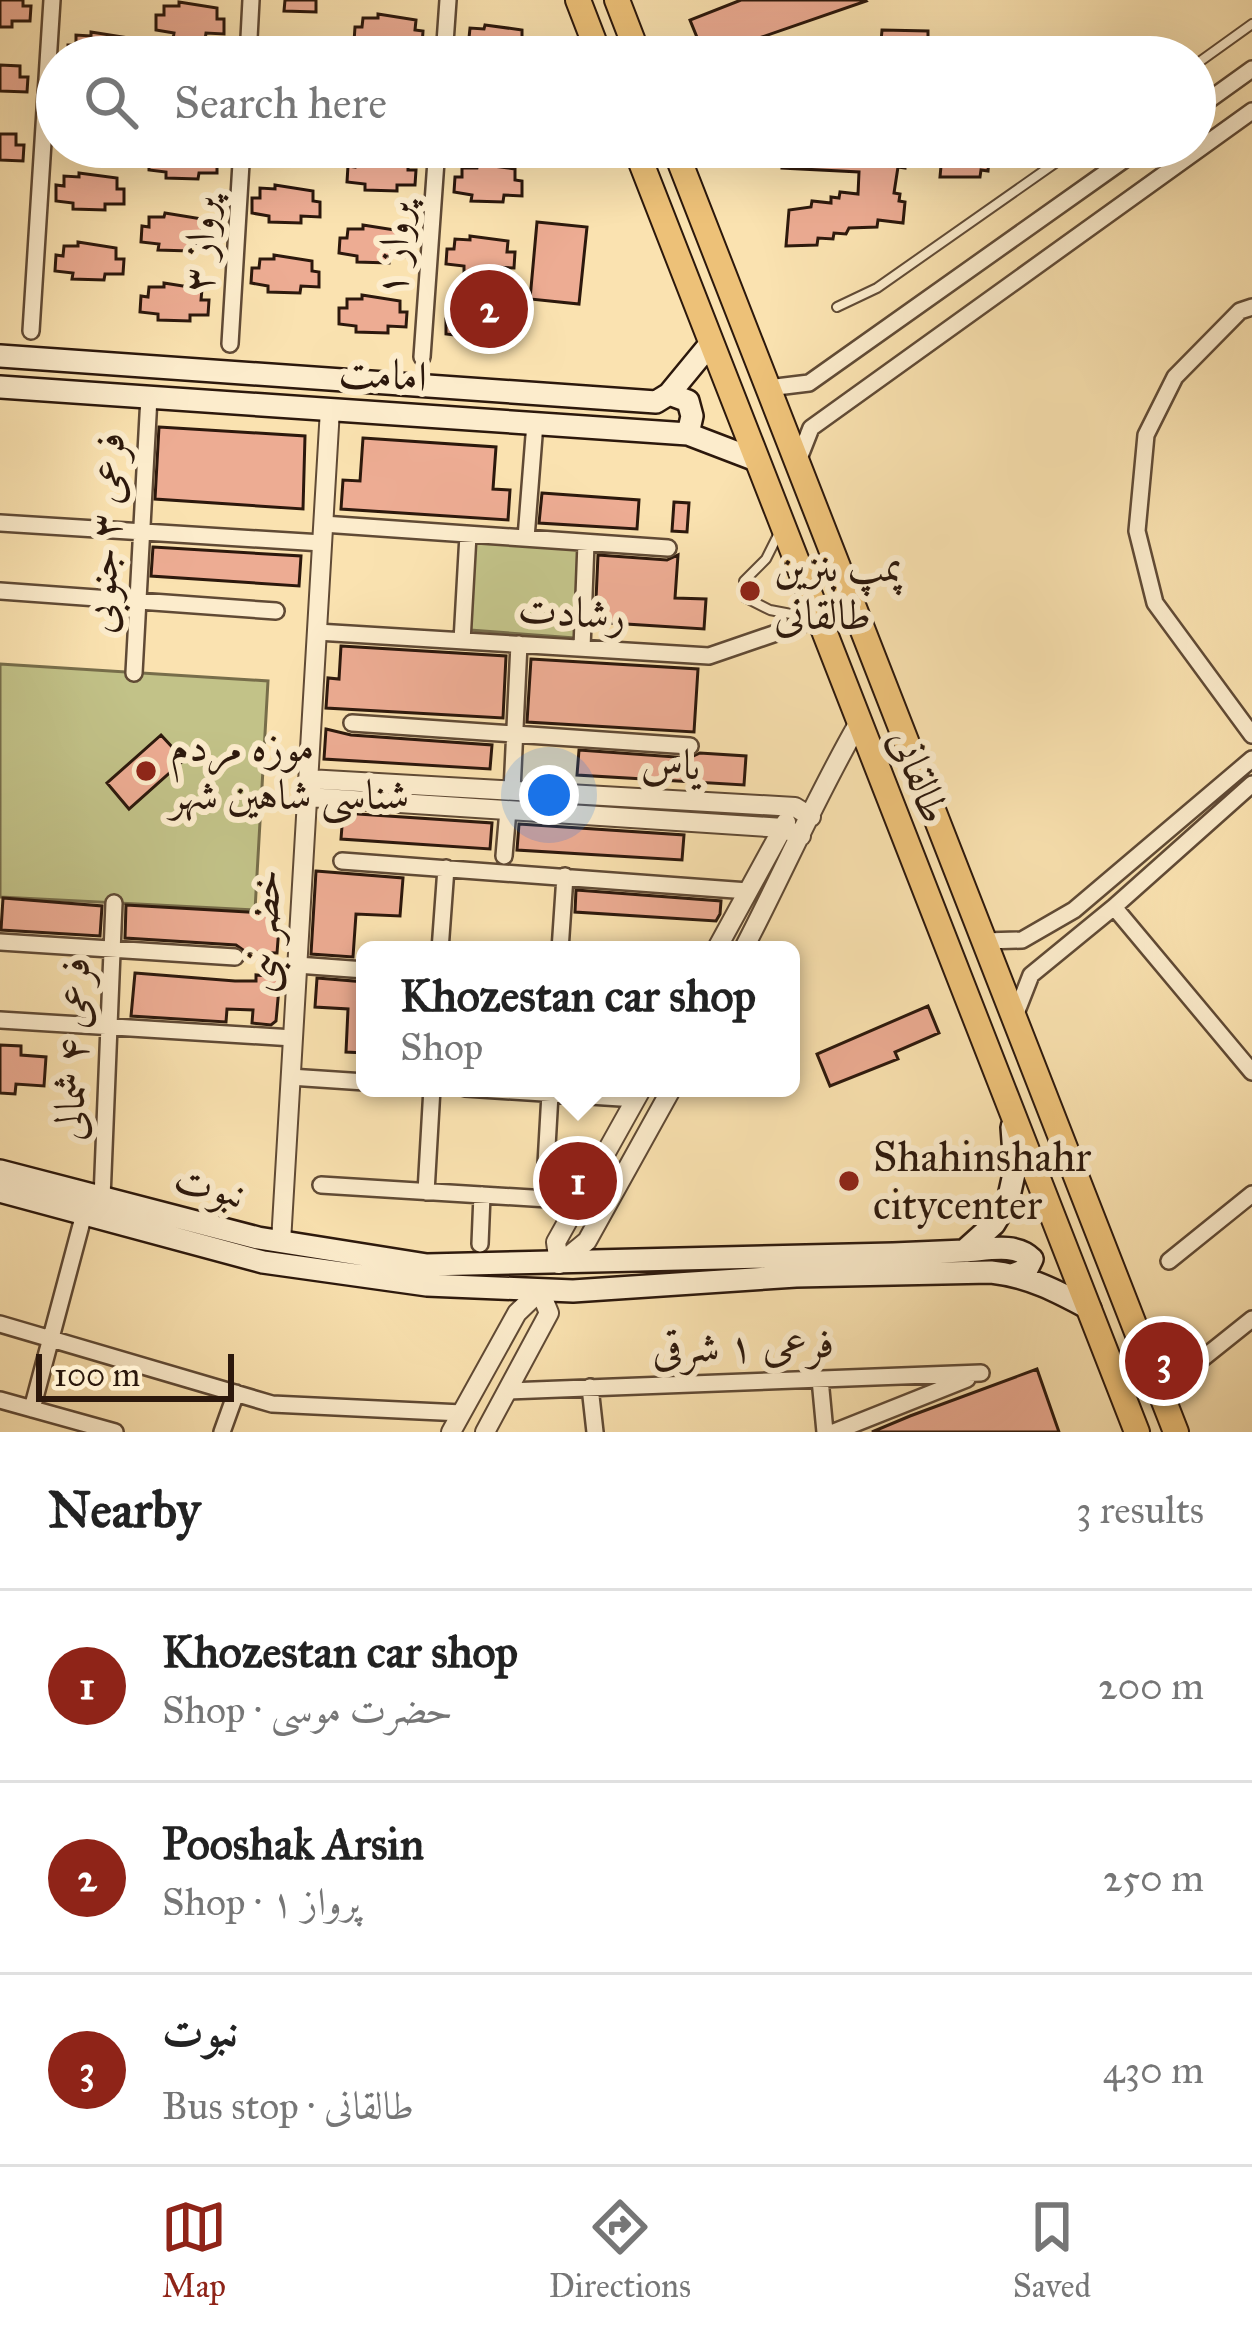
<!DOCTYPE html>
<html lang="en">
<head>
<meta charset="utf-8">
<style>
	:root { --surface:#fff; --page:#f6f6f6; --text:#222; --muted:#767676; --line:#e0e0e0; --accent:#8f2418 }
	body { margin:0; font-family:"IM FELL Great Primer",Amiri,serif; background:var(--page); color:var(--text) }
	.scale { position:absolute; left:36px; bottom:30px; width:198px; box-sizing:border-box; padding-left:12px; border:6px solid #2c180c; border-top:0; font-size:33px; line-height:42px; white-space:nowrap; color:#2c180c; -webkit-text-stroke:9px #fceccc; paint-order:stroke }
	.you { position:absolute; left:549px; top:795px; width:42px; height:42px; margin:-30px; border:9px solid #fff; border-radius:50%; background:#1a73e8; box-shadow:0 0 0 18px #1a73e833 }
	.badge { display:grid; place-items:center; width:78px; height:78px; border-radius:50%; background:var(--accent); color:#fff; font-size:39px; font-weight:700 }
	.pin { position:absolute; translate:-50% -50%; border:6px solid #fff; box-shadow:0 3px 12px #0006 }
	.popup { position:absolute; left:356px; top:941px; width:444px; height:156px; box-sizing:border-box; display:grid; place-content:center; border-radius:18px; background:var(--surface); filter:drop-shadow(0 3px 9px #0005); font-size:39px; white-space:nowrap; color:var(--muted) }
	.popup b { font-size:45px; color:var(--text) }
	.popup::after { content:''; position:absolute; left:50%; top:100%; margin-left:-24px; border:24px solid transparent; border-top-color:var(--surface) }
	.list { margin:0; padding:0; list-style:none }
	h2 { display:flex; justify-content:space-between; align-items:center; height:156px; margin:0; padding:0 48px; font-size:51px }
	h2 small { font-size:39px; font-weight:400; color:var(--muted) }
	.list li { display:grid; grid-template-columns:78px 1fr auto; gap:36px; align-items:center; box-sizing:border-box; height:192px; padding:0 48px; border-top:3px solid var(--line) }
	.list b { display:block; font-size:45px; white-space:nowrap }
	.list p { margin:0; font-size:39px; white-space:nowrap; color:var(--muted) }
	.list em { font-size:39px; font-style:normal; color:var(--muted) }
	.icon { flex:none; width:66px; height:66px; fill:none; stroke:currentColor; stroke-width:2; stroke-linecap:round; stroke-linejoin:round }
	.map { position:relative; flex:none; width:1252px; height:1432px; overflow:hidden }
	.search { position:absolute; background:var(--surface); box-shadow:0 12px 48px #0002; left:36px; right:36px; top:36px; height:132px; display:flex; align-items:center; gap:30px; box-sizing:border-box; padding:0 42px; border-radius:66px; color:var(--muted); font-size:45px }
	.sheet { height:732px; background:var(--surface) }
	nav { display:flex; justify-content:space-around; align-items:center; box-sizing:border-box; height:168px; border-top:3px solid var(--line); background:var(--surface); font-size:33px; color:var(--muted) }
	nav a { display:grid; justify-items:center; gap:6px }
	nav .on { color:var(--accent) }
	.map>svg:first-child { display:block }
	.green { fill:#c2c288; stroke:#776d4a; stroke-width:3 }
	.building { fill:#edac93; stroke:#2c180c; stroke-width:3 }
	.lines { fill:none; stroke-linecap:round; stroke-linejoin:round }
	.service-casing { stroke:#604a35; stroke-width:12 }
	.minor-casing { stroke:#604a35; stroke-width:20 }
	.tertiary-casing { stroke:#604a35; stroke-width:22 }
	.secondary-casing { stroke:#2c180c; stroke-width:26 }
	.primary-casing { stroke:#2c180c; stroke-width:28 }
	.service { stroke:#fceccc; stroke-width:8 }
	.minor { stroke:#fceccc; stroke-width:15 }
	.tertiary { stroke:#fceccc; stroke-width:18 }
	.secondary { stroke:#fceccc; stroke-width:21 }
	.primary { stroke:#edc178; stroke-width:24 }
	.poi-dot { fill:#8f2418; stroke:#fceccc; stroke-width:4.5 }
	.labels { text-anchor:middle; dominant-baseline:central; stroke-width:12; stroke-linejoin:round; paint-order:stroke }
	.street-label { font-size:42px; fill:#2c180c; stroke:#fceccc }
	.poi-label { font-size:42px; fill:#2c180c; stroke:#fceccc; text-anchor:start }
</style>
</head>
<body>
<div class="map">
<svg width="1252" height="1432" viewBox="0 0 1252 1432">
	<rect width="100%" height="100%" fill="#fae2b0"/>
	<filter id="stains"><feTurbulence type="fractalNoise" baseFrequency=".00167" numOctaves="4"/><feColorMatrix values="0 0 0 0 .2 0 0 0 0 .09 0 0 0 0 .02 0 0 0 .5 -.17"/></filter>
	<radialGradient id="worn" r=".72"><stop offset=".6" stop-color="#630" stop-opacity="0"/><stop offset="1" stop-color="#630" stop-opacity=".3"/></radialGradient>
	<!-- green -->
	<path class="green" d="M475,542L581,548L575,638L470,630Z
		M0,664L268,681L255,910L0,897Z"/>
	<!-- building -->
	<path class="building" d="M0,0H23V6H31L30,21H12V27H0Z
		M285,0H316V12L284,11Z
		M741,0H865L866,1L759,38L767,57H705L690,20Z
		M179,2L217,8V19H224V34L206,33L205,40L173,39L174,33L156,30V15H164V6H179Z
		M378,14L416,20L415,30L423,31L422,46L404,45V52L372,51V45L354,42L355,27H362L363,18H378Z
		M485,25L522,30V41H530L529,57L461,53L462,38H469L470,28L484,29Z
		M882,30L928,31V37L948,43V57H872V42H881Z
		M91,32L129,38L128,57H68V45H76V35L91,36Z
		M829,40L835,57H785V55Z
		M287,45L312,46L311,57H287Z
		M0,65L20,66V77H28L27,92L0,91Z
		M0,134H16V145H24L23,161L0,160Z
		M157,147H210V158H217V173H199L198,179L166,178V172L149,170V154L157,155Z
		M784,147H906L905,168L898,167L894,193L900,194L899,201L905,202L903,223L878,220L877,227L849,228L846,234L834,233L833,239L818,238L817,245L786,246L789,210L811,207L812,201L831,203V197L839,198L840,192L858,194L859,172L782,168Z
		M933,147H990L988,171L981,170L980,177H940L941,166L931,165Z
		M371,154L408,159V170H416L415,185H397V191L365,190V184L347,182L348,166L355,167L356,157H370Z
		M478,164L515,169V180L522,181V196L504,195L503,202L471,201L472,195L454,192L455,177H462V168H477Z
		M79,173L117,178V189H124V204H105V210L73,209V203L56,201V185L64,186V176L79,177Z
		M275,185L313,191V201L320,202V217L301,216V223L269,222V216L252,213V198H260V188L275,189Z
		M165,213L202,219V230H209V245H191L190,251L158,250L159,244L141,242L142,226L149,227V217H164Z
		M537,222L587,227L579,304L530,299Z
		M363,225L401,231L400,242H408L407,257L389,256V263L357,262V256L339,253L340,238H347L348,229H363Z
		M470,236L508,241L507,252H515L514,268L496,267V273L464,272V266L446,264L447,249H454L455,239L470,240Z
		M78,242L116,248V259H124L123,274H105L104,280L72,279L73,273L55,271L56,255L63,256L64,246H78Z
		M274,255L312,261V271L319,272V287L301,286L300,293L268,292V286L251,283L252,268H259L260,259H274Z
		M164,283L202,289L201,300H209L208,315H190V321L158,320V314L140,312L141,296L148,297L149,287H164Z
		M362,295L400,301V312H407L406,327L388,326V333L356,332V326L339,324V308H347V299H362Z
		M469,306L507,311L506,322H514L513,338L495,337V343L463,342V336L446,334V319H454V309L469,310Z
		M159,427L305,436L303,509L155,499Z
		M363,438L496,447L493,489L510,490L508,520L341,509L343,480L360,481Z
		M542,493L639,500L637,529L539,523Z
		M674,502L689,503L687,532L672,531Z
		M153,547L301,556L299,586L151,576Z
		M598,555L667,560L678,555L675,598L706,599L704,629L595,622Z
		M341,646L506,656L503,718L326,708L328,678L339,679Z
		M531,659L698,669L694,732L527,722Z
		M326,729L351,735L492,745L490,769L324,759Z
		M161,735L184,760L129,809L107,783Z
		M579,750L689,758L700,753L746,756L744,785L577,775Z
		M343,813L492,823L490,849L341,839Z
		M519,824L684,835L682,860L517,850Z
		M316,871L403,878L400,916L356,914L353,957L311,954Z
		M576,890L721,901L720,914L716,921L575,912Z
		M3,898L102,906L100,936L1,930Z
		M126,905L280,914L277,953L246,952L236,945L125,938Z
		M135,973L235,981H256V975L280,977L276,1021L271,1025L252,1023L253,1010L227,1009L226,1022L131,1016Z
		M317,978L365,982V1053L346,1052L348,1009L315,1007Z
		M928,1006L939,1033L895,1052L898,1059L830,1086L817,1054Z
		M0,1045L21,1046V1055L46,1057L44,1086L16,1084L15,1094L0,1093Z
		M1037,1369L1059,1432H872L910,1416Z"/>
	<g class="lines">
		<defs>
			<path id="service" d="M1195,65L1252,24
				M837,307L877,288L1078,147
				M779,533L766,559L744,581L746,598L770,610L812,618"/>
			<path id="minor" d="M248,57L251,0
				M444,57L448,0
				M1195,110L1252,69
				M1252,307L1240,311L1175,377L1146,435L1137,531L1155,603L1252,735
				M31,331L52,0
				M230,344L242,147
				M422,357L437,147
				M768,388L809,383L1142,147
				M798,461L811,428L1252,111
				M0,523L322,543
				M323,524L668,548
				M526,538L535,423
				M0,591L276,611
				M317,632L709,656L817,619
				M462,641L468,535
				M582,648L586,543
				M134,673L149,397
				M352,723L690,746
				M512,791L519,644
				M504,856L508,810
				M342,861L748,891
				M1114,907L1252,1072
				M984,941L1022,940L1074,910L1252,759
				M0,942L235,957
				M440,950L446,868
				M560,950L565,876
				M297,965L365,970
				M1015,1016L1031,975L1114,907L1252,784
				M0,1020L293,1038
				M290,1077L365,1082
				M465,1088L636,1099
				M321,1185L580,1201
				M426,1192L432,1088
				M102,1198L114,903
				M544,1199L550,1094
				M480,1244L482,1195
				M1169,1261L1252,1194
				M0,1324L272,1404L462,1413
				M1197,1363L1252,1319
				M820,1379L825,1432
				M590,1387L595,1432
				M507,1391L981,1373
				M0,1400L115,1432
				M32,1409L84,1214
				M222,1432L236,1393
				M834,1432L967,1379"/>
			<path id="tertiary" d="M308,779L795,807L811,817
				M307,797L783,828L801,836
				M716,950L786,822
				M743,950C782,875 816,797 858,724
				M281,1242L330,409
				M559,1264L587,1241L672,1088
				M559,1264L556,1242L642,1088
				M451,1432L517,1313L540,1291L549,1313L485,1432"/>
			<path id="secondary" d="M0,356L656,402L669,394L711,343
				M0,387L688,434L756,460
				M669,394L688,401L692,416L688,434
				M0,1171L258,1238L427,1265L893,1254L964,1251L994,1224L1008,1201L1015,1169L1012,1127
				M0,1191L263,1262L427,1285L573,1291L796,1276L991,1272C1028,1276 1057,1291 1090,1309
				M964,1251C986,1250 1016,1242 1032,1259L1027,1269L1015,1274"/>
			<path id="primary" d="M578,0L600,57
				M617,0L639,57
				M635,147L1137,1432
				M674,147L1176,1432"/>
		</defs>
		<!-- service casing -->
		<use href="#service" class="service-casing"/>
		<!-- minor casing -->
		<use href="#minor" class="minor-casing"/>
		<!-- tertiary casing -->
		<use href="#tertiary" class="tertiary-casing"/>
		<!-- secondary casing -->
		<use href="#secondary" class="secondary-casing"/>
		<!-- primary casing -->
		<use href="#primary" class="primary-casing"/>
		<!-- service -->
		<use href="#service" class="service"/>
		<!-- minor -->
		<use href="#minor" class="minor"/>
		<!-- tertiary -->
		<use href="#tertiary" class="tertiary"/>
		<!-- secondary -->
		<use href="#secondary" class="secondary"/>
		<!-- primary -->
		<use href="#primary" class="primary"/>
	</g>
	<!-- markers -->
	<g class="poi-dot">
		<circle cx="750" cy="591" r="12"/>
		<circle cx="146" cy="771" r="12"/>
		<circle cx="849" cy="1181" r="12"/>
	</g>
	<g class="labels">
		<!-- street labels -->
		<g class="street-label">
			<text transform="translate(200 244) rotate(-87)">پرواز ۳</text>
			<text transform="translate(394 249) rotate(-86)">پرواز ۱</text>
			<text transform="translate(383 374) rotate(4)">امامت</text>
			<text transform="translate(105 533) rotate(-87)">فرعی ۳ جنوبی</text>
			<text transform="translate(572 612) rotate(4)">رشادت</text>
			<text transform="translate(671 764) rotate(3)">یاس</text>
			<text transform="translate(920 776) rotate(69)">طالقانی</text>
			<text transform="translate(263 931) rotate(-87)">خضر نبی</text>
			<text transform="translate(72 1049) rotate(-88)">فرعی ۴ شمالی</text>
			<text transform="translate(210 1186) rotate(14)">نبوت</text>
			<text transform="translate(743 1346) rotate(-2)">فرعی ۱ شرقی</text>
		</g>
		<!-- poi labels -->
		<g class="poi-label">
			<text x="774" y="567">پمپ بنزین<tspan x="774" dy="48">طالقانی</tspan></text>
			<text x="170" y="747">موزه مردم<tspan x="170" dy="48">شناسی شاهین شهر</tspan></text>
			<text x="873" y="1157">Shahinshahr<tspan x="873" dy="48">citycenter</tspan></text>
		</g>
	</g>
	<rect width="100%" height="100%" filter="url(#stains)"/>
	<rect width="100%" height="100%" fill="url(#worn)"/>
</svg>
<div class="scale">100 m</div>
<div class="you"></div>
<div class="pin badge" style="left:578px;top:1181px">1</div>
<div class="popup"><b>Khozestan car shop</b>Shop</div>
<div class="pin badge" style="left:489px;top:309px">2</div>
<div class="pin badge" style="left:1164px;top:1361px">3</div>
<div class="search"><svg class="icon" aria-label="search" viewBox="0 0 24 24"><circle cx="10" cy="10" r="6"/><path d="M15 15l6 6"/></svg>Search here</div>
</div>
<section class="sheet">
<h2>Nearby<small>3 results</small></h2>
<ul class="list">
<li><span class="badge">1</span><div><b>Khozestan car shop</b><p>Shop · حضرت موسی</p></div><em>200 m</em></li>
<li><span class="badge">2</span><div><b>Pooshak Arsin</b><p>Shop · پرواز ۱</p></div><em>250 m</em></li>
<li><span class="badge">3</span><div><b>نبوت</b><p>Bus stop · طالقانی</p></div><em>430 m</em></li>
</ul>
</section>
<nav>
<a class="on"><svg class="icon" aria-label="map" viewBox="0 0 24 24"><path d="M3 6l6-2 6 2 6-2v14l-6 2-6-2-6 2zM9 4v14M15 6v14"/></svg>Map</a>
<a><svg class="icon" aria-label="directions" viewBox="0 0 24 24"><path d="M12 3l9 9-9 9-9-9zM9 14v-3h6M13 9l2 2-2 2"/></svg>Directions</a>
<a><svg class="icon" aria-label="saved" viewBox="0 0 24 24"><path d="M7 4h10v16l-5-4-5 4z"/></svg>Saved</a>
</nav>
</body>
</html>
